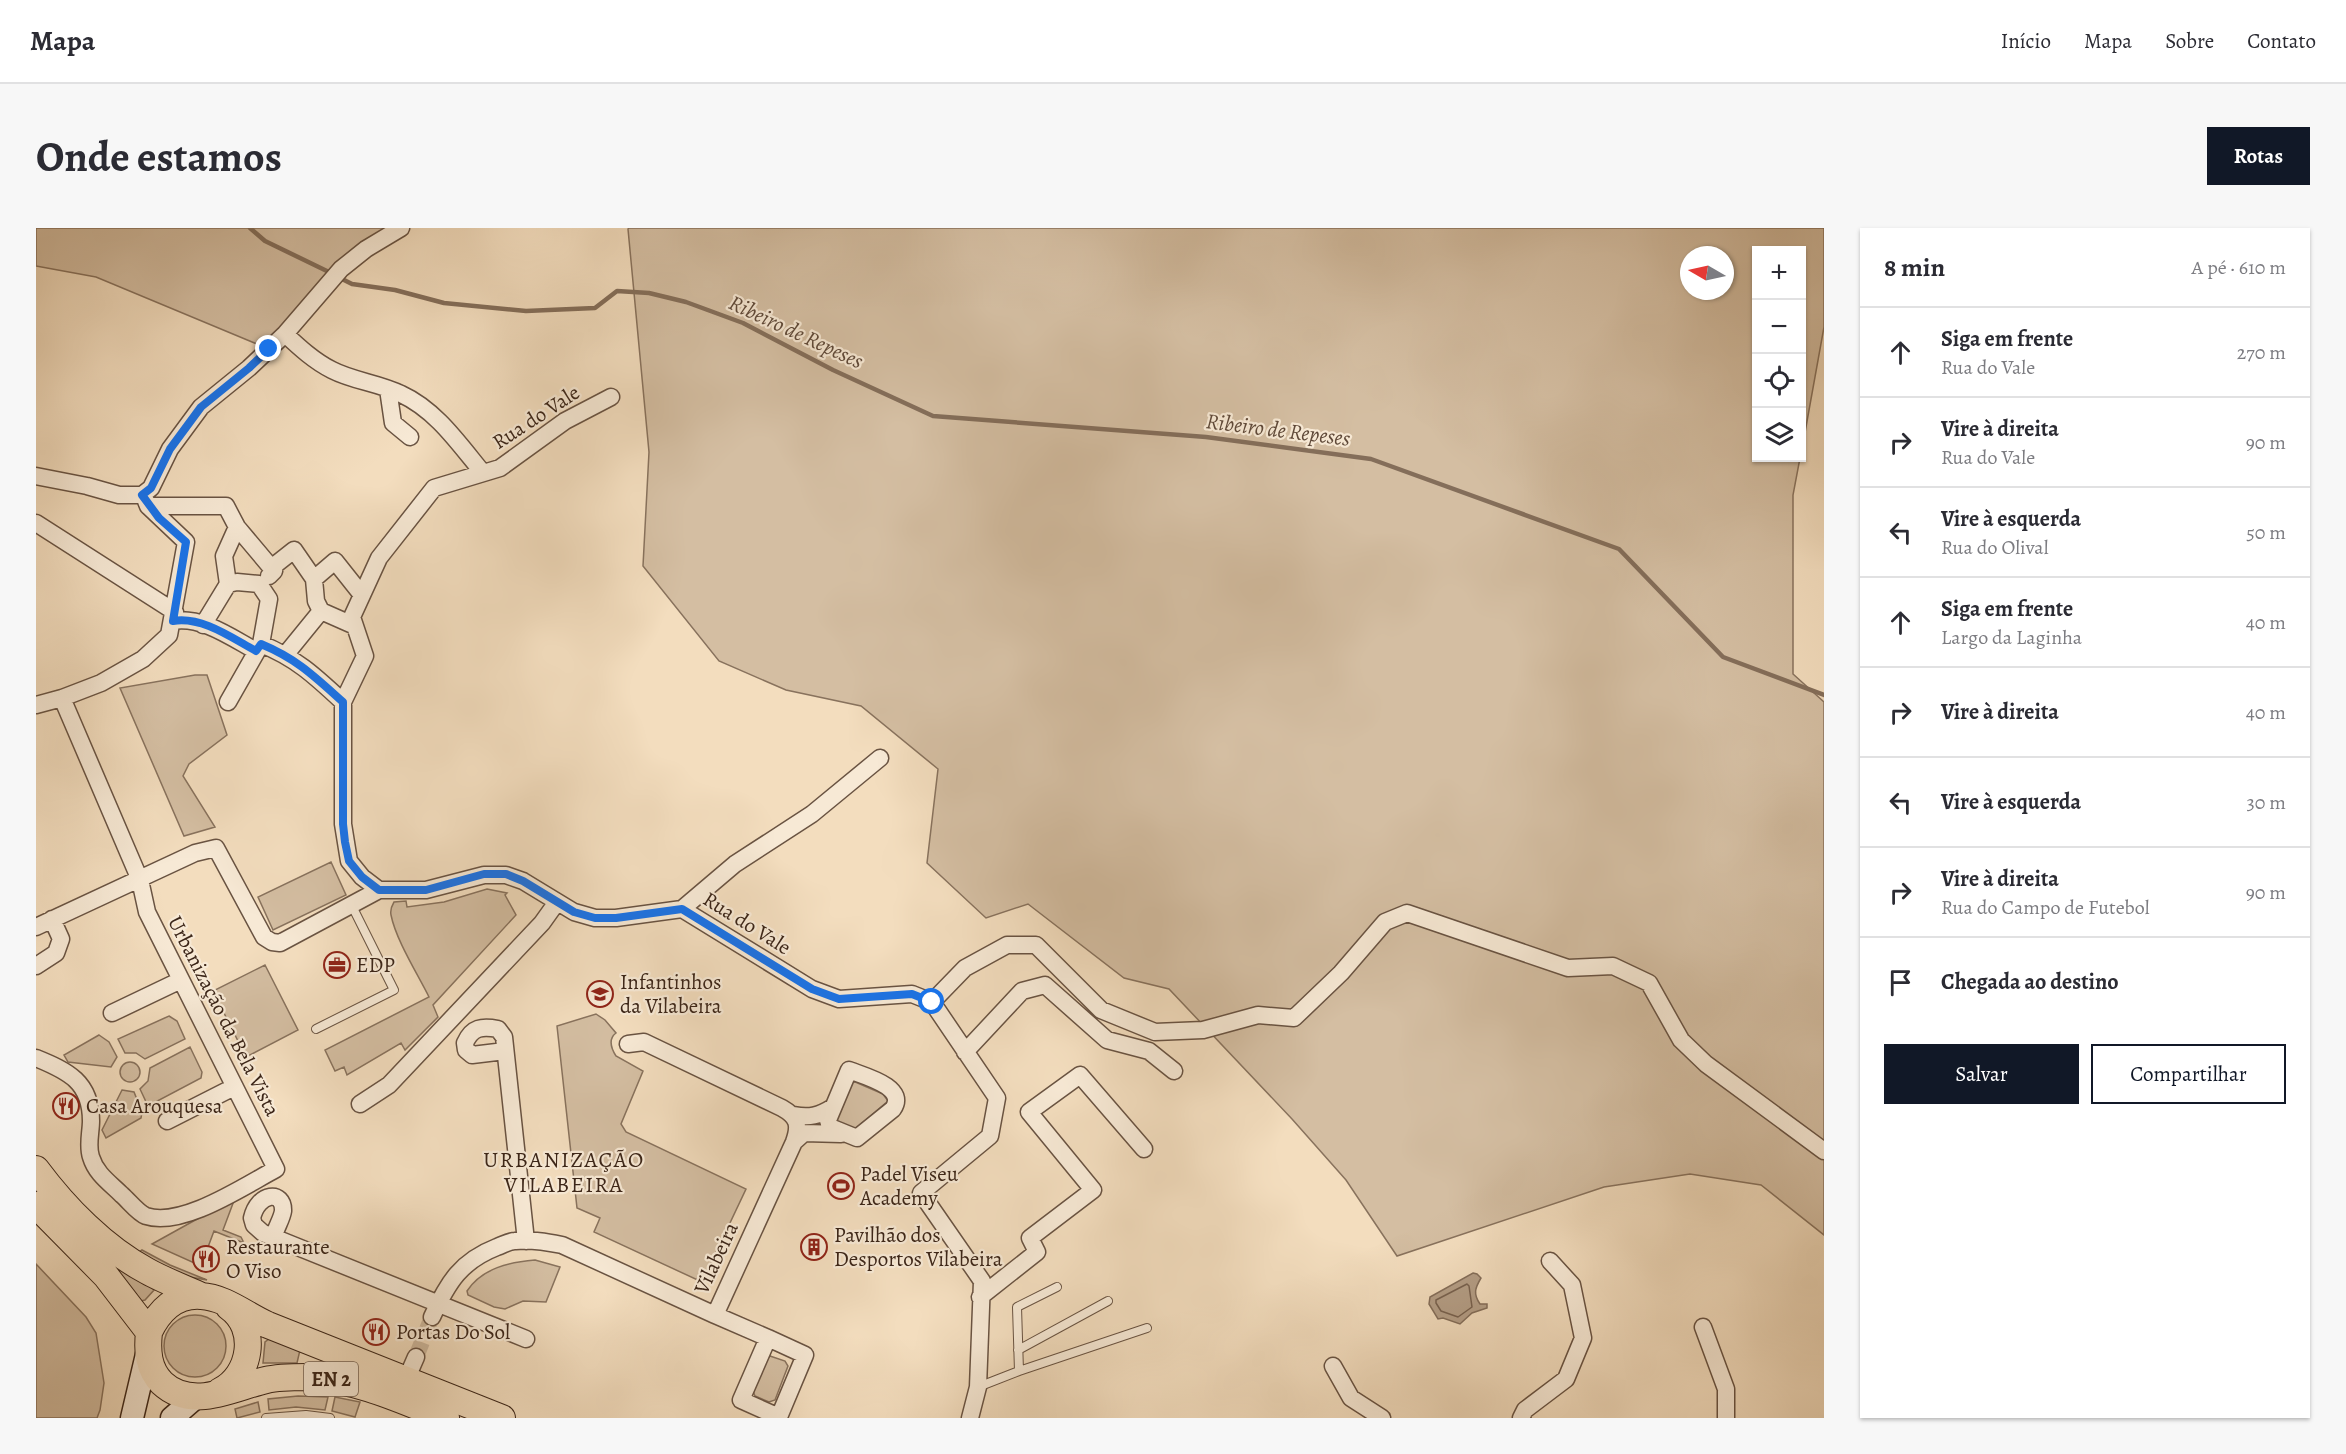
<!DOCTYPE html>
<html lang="pt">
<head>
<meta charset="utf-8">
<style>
	:root { --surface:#fff; --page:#f7f7f7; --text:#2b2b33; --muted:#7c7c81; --line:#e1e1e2; --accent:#111827 }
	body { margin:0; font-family:Alegreya,serif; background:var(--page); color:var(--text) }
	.controls { position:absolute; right:18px; top:18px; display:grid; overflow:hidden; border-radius:0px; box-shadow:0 2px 4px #0004 }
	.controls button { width:54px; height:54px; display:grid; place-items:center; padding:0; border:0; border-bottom:2px solid var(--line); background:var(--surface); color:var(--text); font:30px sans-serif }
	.compass { position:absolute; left:1644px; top:18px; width:54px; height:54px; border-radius:50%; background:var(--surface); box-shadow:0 2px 4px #0004; rotate:279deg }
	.stop { position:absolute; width:18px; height:18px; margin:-14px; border:4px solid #1a73e8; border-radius:50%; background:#fff }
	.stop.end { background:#1a73e8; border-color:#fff; box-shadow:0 2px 6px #0008 }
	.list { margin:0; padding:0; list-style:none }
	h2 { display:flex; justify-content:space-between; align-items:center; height:78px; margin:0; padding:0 24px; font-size:26px }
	h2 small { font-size:20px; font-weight:400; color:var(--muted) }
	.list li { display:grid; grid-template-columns:39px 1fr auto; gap:18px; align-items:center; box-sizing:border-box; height:90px; padding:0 24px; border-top:2px solid var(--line) }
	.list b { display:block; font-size:22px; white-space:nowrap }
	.list p { margin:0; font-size:20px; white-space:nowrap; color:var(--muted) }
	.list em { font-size:20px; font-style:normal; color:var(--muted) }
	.actions { display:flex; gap:12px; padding:18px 24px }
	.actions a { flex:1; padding:14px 0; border:2px solid var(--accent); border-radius:0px; text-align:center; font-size:21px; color:var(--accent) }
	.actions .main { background:var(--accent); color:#fff }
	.icon { flex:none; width:33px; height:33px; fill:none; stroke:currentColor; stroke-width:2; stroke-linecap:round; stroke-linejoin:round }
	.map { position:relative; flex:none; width:1788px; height:1190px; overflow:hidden; border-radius:0px }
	header { display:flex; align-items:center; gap:36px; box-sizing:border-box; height:84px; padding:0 30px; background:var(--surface); border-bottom:2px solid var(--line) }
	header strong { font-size:28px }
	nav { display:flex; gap:33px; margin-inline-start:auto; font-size:21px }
	.intro { display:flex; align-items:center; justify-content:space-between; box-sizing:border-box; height:144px; padding:0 36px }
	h1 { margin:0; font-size:42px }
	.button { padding:15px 27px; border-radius:0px; background:var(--accent); color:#fff; font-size:21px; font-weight:700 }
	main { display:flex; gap:36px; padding:0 36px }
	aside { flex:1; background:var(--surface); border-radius:0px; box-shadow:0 2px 4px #0004 }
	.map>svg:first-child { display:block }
	.green { fill:#d4bea2; stroke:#88725d; stroke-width:1.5; fill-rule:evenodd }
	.water { fill:#b49e86; stroke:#846e5a; stroke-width:1.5 }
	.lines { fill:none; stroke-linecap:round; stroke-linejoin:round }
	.shore { stroke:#78624f; stroke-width:1.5 }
	.stream { stroke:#846e5a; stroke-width:4.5 }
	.street-tunnel { stroke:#ceb89d; stroke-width:16; stroke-dasharray:16 8; stroke-linecap:butt }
	.lane-casing { stroke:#695342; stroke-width:10 }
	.street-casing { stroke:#695342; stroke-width:19 }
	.secondary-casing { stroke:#3b2518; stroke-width:25 }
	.primary-casing { stroke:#3b2518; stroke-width:28 }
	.lane { stroke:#f7e9d5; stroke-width:8 }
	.street { stroke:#f7e9d5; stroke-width:16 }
	.secondary { stroke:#f7e9d5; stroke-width:22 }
	.primary { stroke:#f3ddbe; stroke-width:26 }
	.route { stroke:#1a73e8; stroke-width:8 }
	.labels { text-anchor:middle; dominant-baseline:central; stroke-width:4.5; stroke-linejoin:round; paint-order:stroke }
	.shield { fill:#f7e9d5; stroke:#736051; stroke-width:1.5 }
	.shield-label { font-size:20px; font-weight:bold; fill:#3b2518 }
	.street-label { font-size:21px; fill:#3b2518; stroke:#f7e9d5 }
	.poi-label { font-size:21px; fill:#3b2518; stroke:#f7e9d5; text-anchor:start }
	.water-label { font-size:22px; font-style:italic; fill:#5f4939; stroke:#f7e9d5 }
	.neighbourhood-label { font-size:22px; letter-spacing:1.5px; fill:#3b2518; stroke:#f7e9d5 }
</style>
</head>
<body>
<header>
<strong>Mapa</strong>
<nav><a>Início</a><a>Mapa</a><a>Sobre</a><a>Contato</a></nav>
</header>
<div class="intro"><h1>Onde estamos</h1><a class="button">Rotas</a></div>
<main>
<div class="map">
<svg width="1788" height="1190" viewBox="0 0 1788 1190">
	<rect width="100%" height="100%" fill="#f3ddbe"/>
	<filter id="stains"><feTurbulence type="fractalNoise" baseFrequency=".00333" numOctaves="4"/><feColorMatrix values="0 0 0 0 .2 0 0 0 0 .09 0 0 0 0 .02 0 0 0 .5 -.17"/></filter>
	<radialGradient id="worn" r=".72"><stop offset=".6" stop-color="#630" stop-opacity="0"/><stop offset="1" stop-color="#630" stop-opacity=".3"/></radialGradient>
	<!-- green -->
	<path class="green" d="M0,0H365L330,21L233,121L60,49L0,38Z
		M593,0H1788V99L1766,221V22H1720V230H1764L1757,267V446L1788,474V1007L1725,957L1654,946L1568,959L1361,1028L1310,952L1256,891L1133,761L1088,750L992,676L950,690L891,635L902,541L825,478L750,462L683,433L607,338L613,224L592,1ZM1653,27H1689V63H1653Z
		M159,447H171L191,507L153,536L147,548L179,599L148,608L84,460Z
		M295,634L310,667L237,702L222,669Z
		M451,661L471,665L469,667L480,687L397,777L402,789L369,822L365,815L311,847L308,839L299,843L289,822L393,769C381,745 360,712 355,687C354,682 355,679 358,674L370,673L371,679L408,674Z
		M229,737L262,802L210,829L177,763Z
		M560,786L569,792L580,805C572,811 575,820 580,828L607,843L585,896L590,904L710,961L666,1054L558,1004L564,990L541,980L521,798Z
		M133,788L141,793L149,811L109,831L100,825H89L82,811Z
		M63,807L73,814L81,829L75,839L32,834L28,827Z
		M154,819L166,844L165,850L112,878L104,861L112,853L114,840Z
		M84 844a10 10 0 1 1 20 0a10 10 0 1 1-20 0Z
		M817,853L847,866L852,873L818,902L798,897Z
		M86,862L98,864L106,884L105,890L70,910L66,902Z
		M199,970L187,1002L205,1009L208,1015L178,1003L165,1038L116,1016Z
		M106,1022L134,1037L171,1052L148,1048L99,1027Z
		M499,1032L524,1039L510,1074L487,1073L469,1081L458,1079L432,1067L431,1063C446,1040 474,1034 499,1032Z
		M0,1036L50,1089L60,1105L68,1155L64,1182L61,1190H0Z
		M87,1039L118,1062L109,1072L105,1073L81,1045Z
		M128 1118a31 31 0 1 1 62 0a31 31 0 1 1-62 0Z
		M233,1111L264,1122L261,1135H227L229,1114Z
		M734,1128L749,1133L752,1138L739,1172L733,1174L719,1168L717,1163L731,1131Z
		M262,1168L292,1169L289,1182L260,1179L233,1182L232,1171Z
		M299,1169L324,1174L319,1189L296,1183Z
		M222,1174L224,1184L201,1190L199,1181Z"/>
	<!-- water -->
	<path class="water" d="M1437,1045L1441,1046L1445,1050C1439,1060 1437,1066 1444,1076H1451V1080L1436,1085L1424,1096L1407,1090L1402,1091L1393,1076L1394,1069Z"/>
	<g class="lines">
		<!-- shore -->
		<path class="shore" d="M1431,1056L1433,1058L1436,1079L1422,1089L1405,1083L1400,1075V1072Z"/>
		<!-- stream -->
		<path class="stream" d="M214,0L229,13L295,45
			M302,49L316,56L359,62L408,75L490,83L559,80L581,63L613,65L650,74L707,95L797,142L897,188L1170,209L1335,231L1583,321L1687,429L1788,467"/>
		<!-- street-tunnel -->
		<path class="street-tunnel" d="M380,1129L396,1089"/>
		<defs>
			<path id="lane" d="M280,801L358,762L316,678
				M982,1122L1072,1073
				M983,1143L1111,1100
				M942,1159L983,1143L981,1079L1021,1059
				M230,1190L270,1187L294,1190"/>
			<path id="street" d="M249,106C263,119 278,133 296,142C317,153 343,155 365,166C400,182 423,216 447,245
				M352,161L357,195L374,209
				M575,169L529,193L464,240L398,260L343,330L316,389L329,428L307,474V596L313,633L326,649L343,662H390L448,647H470L487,653L538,684L559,690H580L646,681L776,761L803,771L876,766L896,774L961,870L954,908L885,965L946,1053L942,1159L934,1190
				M0,248L51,258L83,267H106
				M106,267L115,260L134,221L165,179L213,140L249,106L305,41L330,21L365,0
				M110,273L112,278H190L201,299L238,343
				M0,295L139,384
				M233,348L238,343L239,337L258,322L278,351
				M285,383L280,373L278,351L299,333L326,367
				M137,393C166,388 196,410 220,423
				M167,397L192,356L188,328L201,299
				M225,416C260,430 279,448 307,474
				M250,426L285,383L319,398
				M192,474L225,416L233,371L223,356L201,354L192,356
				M0,477L26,470L65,455L107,431L133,407L150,314L112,278
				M646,681L699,636L776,586L844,530
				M0,699L159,625L180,620L228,709L236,714L244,715L343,662
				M0,738L20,725L25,711L16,691
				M896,774L929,740L971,717H1000L1065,782L1119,804L1167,802L1222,787L1258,790L1305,745L1349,694L1371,685L1532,740L1577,738L1613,755L1645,812L1670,836L1788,923
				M76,785L145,752
				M469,823L436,827L430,822L429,815C436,799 446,798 462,801L468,809L490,1013
				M929,824L986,763L1009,757L1071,812L1113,823L1138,843
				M0,830C32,843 55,854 55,893C55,904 51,918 55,929C60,946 74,955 86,967C93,973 102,985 110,988C146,1000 208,958 240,941L111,684L104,652L26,470
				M813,842C828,848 872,859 857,881L821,910L794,899L792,892Z
				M324,876L353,857L506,695L521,674
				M758,887C773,890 783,888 797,879
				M131,893L198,859
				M758,914L768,905L805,906
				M241,1011L239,1005C241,998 246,990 247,983C248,962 222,964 216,990L218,997L227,1005L490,1111
				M944,1069L1001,1024L994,1010L1057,962L993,884L1044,847L1108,921
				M679,1087L732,1110L705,1172L743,1189L769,1127L732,1110
				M396,1089C412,1054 425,1033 461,1019C467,1017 473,1013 479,1013C495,1011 511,1014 526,1017L679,1087L758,914C764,897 762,889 746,880L608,814L592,816
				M1667,1099L1690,1161V1190
				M1297,1138L1315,1170L1346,1190
				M370,1152L380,1129
				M1485,1190L1489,1182L1530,1151L1547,1110L1536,1057L1514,1033"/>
			<path id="secondary" d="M96,1190L112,1122
				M136,1190L160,1169"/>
			<path id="primary" d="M0,941C29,980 68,1020 111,1043C129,1053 148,1060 166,1068
				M0,977L70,1048L113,1104C111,1123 112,1141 126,1155C156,1183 196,1160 230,1152C242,1149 258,1149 271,1149C320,1151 365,1172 410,1190
				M113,1104C123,1083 139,1066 165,1068C189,1069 211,1088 232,1097C310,1128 388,1159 466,1190
				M184,1163C215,1148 223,1100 193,1079"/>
		</defs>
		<!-- lane casing -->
		<use href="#lane" class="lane-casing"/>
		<!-- street casing -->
		<use href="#street" class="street-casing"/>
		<!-- secondary casing -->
		<use href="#secondary" class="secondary-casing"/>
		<!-- primary casing -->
		<use href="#primary" class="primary-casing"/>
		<!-- lane -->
		<use href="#lane" class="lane"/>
		<!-- street -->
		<use href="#street" class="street"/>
		<!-- secondary -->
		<use href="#secondary" class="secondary"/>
		<!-- primary -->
		<use href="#primary" class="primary"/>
	</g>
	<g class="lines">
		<!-- route -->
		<path class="route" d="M233,121L213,140L165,179L134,221L115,260L106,267L123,290L150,314L137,393C166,388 196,410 220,423L225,416C261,431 278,448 307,474V596L309,614L313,633L326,649L343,662H390L448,646H470L487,653L538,684L559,690H580L646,681L776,761L803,771L876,766L896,774"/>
	</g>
	<!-- icons -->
	<defs>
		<symbol id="office-ring" viewBox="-11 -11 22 22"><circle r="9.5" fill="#f7e9d5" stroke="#8f2418" stroke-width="1.5"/><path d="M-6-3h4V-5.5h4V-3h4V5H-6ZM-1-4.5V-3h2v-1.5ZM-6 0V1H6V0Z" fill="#8f2418"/></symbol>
		<symbol id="school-ring" viewBox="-11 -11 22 22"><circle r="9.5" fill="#f7e9d5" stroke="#8f2418" stroke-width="1.5"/><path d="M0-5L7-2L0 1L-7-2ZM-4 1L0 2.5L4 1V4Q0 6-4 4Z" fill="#8f2418"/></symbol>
		<symbol id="restaurant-ring" viewBox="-11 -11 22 22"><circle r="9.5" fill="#f7e9d5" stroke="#8f2418" stroke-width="1.5"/><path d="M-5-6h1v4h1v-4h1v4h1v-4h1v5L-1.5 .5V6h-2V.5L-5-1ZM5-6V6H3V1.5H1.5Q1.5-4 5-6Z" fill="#8f2418"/></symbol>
		<symbol id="stadium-ring" viewBox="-11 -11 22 22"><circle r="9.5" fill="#f7e9d5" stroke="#8f2418" stroke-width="1.5"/><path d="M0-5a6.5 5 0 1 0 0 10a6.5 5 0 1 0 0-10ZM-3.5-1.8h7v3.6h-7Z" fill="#8f2418"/></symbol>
		<symbol id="building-ring" viewBox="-11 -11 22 22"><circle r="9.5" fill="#f7e9d5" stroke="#8f2418" stroke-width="1.5"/><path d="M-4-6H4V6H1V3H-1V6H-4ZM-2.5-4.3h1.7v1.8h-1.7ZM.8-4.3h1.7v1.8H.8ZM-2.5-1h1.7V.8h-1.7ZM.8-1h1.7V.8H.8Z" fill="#8f2418"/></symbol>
	</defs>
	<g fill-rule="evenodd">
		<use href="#office-ring" x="286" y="722" width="30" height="30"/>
		<use href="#school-ring" x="549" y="751" width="30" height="30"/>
		<use href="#restaurant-ring" x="15" y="863" width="30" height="30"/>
		<use href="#stadium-ring" x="790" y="943" width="30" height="30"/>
		<use href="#building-ring" x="763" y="1004" width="30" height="30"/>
		<use href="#restaurant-ring" x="155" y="1016" width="30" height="30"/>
		<use href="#restaurant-ring" x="325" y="1089" width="30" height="30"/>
	</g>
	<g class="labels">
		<!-- shield labels -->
		<rect class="shield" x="268" y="1134" width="54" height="34" rx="4.5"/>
		<g class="shield-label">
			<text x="295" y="1151">EN 2</text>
		</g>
		<!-- street labels -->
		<g class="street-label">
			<text transform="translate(500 189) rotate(-33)">Rua do Vale</text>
			<text transform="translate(711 695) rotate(32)">Rua do Vale</text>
			<text transform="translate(188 788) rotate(63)">Urbanização da Bela Vista</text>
			<text transform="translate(680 1030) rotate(-65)">Vilabeira</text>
		</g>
		<!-- poi labels -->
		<g class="poi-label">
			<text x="320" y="737">EDP</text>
			<text x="584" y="754">Infantinhos<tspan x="584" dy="24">da Vilabeira</tspan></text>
			<text x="50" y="878">Casa Arouquesa</text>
			<text x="824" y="946">Padel Viseu<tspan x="824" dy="24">Academy</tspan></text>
			<text x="798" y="1007">Pavilhão dos<tspan x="798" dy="24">Desportos Vilabeira</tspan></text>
			<text x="190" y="1019">Restaurante<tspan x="190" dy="24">O Viso</tspan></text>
			<text x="360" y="1104">Portas Do Sol</text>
		</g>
		<!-- water labels -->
		<g class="water-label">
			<text transform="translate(760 104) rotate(25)">Ribeiro de Repeses</text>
			<text transform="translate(1242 202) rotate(7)">Ribeiro de Repeses</text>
		</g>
		<!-- neighbourhood labels -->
		<g class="neighbourhood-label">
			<text x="528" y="932">URBANIZAÇÃO<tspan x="528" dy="25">VILABEIRA</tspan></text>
		</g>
	</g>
	<rect width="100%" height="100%" filter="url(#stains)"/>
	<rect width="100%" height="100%" fill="url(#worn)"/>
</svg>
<div class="controls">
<button>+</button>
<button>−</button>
<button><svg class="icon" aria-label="locate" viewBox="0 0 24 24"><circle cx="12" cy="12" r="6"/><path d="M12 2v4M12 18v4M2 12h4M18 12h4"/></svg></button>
<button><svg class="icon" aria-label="layers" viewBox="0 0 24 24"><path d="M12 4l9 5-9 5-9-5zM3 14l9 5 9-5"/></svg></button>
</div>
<svg class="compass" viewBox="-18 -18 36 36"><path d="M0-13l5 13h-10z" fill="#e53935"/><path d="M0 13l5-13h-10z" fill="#7c7c81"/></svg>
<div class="stop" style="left:896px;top:774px"></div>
<div class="stop end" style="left:233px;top:121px"></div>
</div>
<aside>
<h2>8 min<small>A pé · 610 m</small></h2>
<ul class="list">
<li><svg class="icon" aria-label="ahead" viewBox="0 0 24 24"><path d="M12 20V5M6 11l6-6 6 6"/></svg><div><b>Siga em frente</b><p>Rua do Vale</p></div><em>270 m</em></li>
<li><svg class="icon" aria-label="right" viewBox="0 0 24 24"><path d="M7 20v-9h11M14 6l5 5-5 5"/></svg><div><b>Vire à direita</b><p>Rua do Vale</p></div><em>90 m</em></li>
<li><svg class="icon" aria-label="left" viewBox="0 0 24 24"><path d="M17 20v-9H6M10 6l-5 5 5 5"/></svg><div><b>Vire à esquerda</b><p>Rua do Olival</p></div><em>50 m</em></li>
<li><svg class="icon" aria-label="ahead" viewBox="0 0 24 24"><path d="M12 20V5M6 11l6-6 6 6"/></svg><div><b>Siga em frente</b><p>Largo da Laginha</p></div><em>40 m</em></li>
<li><svg class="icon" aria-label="right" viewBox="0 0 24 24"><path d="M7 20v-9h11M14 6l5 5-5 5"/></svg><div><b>Vire à direita</b></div><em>40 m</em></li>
<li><svg class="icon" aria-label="left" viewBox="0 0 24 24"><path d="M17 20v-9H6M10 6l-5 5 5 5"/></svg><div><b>Vire à esquerda</b></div><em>30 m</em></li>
<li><svg class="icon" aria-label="right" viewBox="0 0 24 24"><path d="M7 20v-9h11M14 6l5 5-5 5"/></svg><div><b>Vire à direita</b><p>Rua do Campo de Futebol</p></div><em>90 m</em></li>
<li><svg class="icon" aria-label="arrive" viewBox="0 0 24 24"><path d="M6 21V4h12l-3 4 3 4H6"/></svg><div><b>Chegada ao destino</b></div></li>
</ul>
<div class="actions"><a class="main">Salvar</a><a>Compartilhar</a></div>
</aside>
</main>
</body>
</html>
